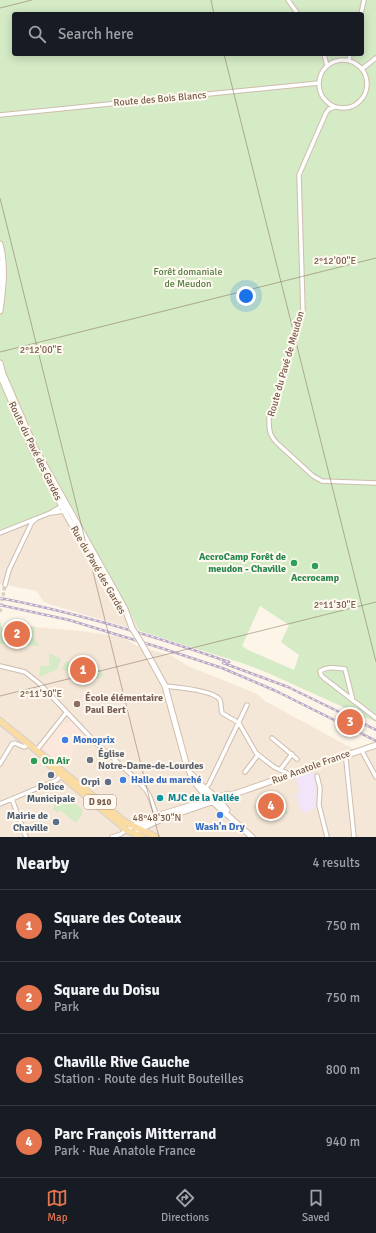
<!DOCTYPE html>
<html lang="en">
<head>
<meta charset="utf-8">
<style>
	:root { --surface:#171b24; --page:#20242c; --text:#f1f3f6; --muted:#9ea1a6; --line:#363941; --accent:#e5754f }
	body { margin:0; font-family:Signika,sans-serif; background:var(--page); color:var(--text) }
	.you { position:absolute; left:246px; top:296px; width:14px; height:14px; margin:-10px; border:3px solid #fff; border-radius:50%; background:#1a73e8; box-shadow:0 0 0 6px #1a73e833 }
	.badge { display:grid; place-items:center; width:26px; height:26px; border-radius:50%; background:var(--accent); color:#fff; font-size:13px; font-weight:700 }
	.pin { position:absolute; translate:-50% -50%; border:2px solid #fff; box-shadow:0 1px 4px #0006 }
	.list { margin:0; padding:0; list-style:none }
	h2 { display:flex; justify-content:space-between; align-items:center; height:52px; margin:0; padding:0 16px; font-size:17px }
	h2 small { font-size:13px; font-weight:400; color:var(--muted) }
	.list li { display:grid; grid-template-columns:26px 1fr auto; gap:12px; align-items:center; box-sizing:border-box; height:72px; padding:0 16px; border-top:1px solid var(--line) }
	.list b { display:block; font-size:15px; white-space:nowrap }
	.list p { margin:0; font-size:13px; white-space:nowrap; color:var(--muted) }
	.list em { font-size:13px; font-style:normal; color:var(--muted) }
	.icon { flex:none; width:22px; height:22px; fill:none; stroke:currentColor; stroke-width:2; stroke-linecap:round; stroke-linejoin:round }
	.map { position:relative; flex:none; width:376px; height:837px; overflow:hidden }
	.search { position:absolute; background:var(--surface); box-shadow:0 2px 10px #0003; left:12px; right:12px; top:12px; height:44px; display:flex; align-items:center; gap:10px; box-sizing:border-box; padding:0 14px; border-radius:4px; color:var(--muted); font-size:15px }
	.sheet { height:340px; background:var(--surface) }
	nav { display:flex; justify-content:space-around; align-items:center; box-sizing:border-box; height:56px; border-top:1px solid var(--line); background:var(--surface); font-size:11px; color:var(--muted) }
	nav a { display:grid; justify-items:center; gap:2px }
	nav .on { color:var(--accent) }
	.map>svg:first-child { display:block }
	.residential { fill:#f4e7d7 }
	.commercial { fill:#fce7dc }
	.education { fill:#f2e5f9 }
	.green { fill:#d4ebc6; fill-rule:evenodd }
	.lines { fill:none; stroke-linecap:round; stroke-linejoin:round }
	.street-tunnel { stroke:#dbcfc1; stroke-width:3.5; stroke-dasharray:3.5 2; stroke-linecap:butt }
	.street-casing { stroke:#cfbdae; stroke-width:5.5 }
	.secondary-casing { stroke:#d2beab; stroke-width:7 }
	.primary-casing { stroke:#d9d1cd; stroke-width:8 }
	.street { stroke:#fff; stroke-width:3.5 }
	.secondary { stroke:#fff; stroke-width:5 }
	.primary { stroke:#fadca2; stroke-width:5.5 }
	.rail-casing { stroke:#b9a6c7; stroke-width:2.5 }
	.rail { stroke:#fff9ef; stroke-width:1; stroke-dasharray:3; stroke-linecap:butt }
	.secondary-bridge-casing { stroke:#d2beab; stroke-width:7; stroke-linecap:butt }
	.secondary-bridge { stroke:#fff; stroke-width:5 }
	.ticks { fill:none; stroke:#775c4c; stroke-width:1; stroke-opacity:0.45 }
	.leisure-dot { fill:#2e9e5b; stroke:#fff9ef; stroke-width:1.5 }
	.education-dot { fill:#8d6e63; stroke:#fff9ef; stroke-width:1.5 }
	.shop-dot { fill:#3f7fe0; stroke:#fff9ef; stroke-width:1.5 }
	.worship-dot { fill:#6b7280; stroke:#fff9ef; stroke-width:1.5 }
	.service-dot { fill:#5c6f8a; stroke:#fff9ef; stroke-width:1.5 }
	.culture-dot { fill:#0f9aa8; stroke:#fff9ef; stroke-width:1.5 }
	.labels { text-anchor:middle; dominant-baseline:central; stroke-width:4; stroke-linejoin:round; paint-order:stroke }
	.shield { fill:#fff9ef; stroke:#a08b7d; stroke-width:1 }
	.shield-label { font-size:9px; font-weight:bold; fill:#775c4c }
	.street-label { font-size:10px; fill:#775c4c; stroke:#fff9ef }
	.park-label { font-size:10px; fill:#537d43; stroke:#fff9ef }
	.leisure-label { font-size:10px; font-weight:bold; fill:#27864d; stroke:#fff9ef; text-anchor:end }
	.education-label { font-size:10px; font-weight:bold; fill:#785e54; stroke:#fff9ef; text-anchor:start }
	.shop-label { font-size:10px; font-weight:bold; fill:#366cbe; stroke:#fff9ef; text-anchor:start }
	.worship-label { font-size:10px; font-weight:bold; fill:#5b616d; stroke:#fff9ef; text-anchor:start }
	.service-label { font-size:10px; font-weight:bold; fill:#4e5e75; stroke:#fff9ef; text-anchor:end }
	.culture-label { font-size:10px; font-weight:bold; fill:#0d838f; stroke:#fff9ef; text-anchor:start }
	.ticks-label { font-size:10px; text-anchor:middle; fill:#775c4c; stroke:#fff9ef; stroke-width:4; stroke-linejoin:round; paint-order:stroke }
</style>
</head>
<body>
<div class="map">
<svg width="376" height="837" viewBox="0 0 376 837">
	<rect width="100%" height="100%" fill="#fcf5e8"/>
	<!-- residential -->
	<path class="residential" d="M69,502L120,594L140,631L49,604L43,601L37,591L0,584V532Z
		M35,627L81,631L122,637L137,646L172,656L188,666L257,694L265,701L355,750L376,743V837H0V644L40,646L33,636Z"/>
	<!-- commercial -->
	<path class="commercial" d="M62,720L66,724L71,720L87,737L72,751L74,753L69,759L65,763H61L40,747Z"/>
	<!-- education -->
	<path class="education" d="M312,770L316,777V782L315,801L316,807L307,812L304,813L300,809L296,795L300,792L295,776Z"/>
	<!-- green -->
	<path class="green" d="M0,0H376V722L268,673L245,664L140,631L69,502L0,532ZM14,14H362V54H14ZM260,606L289,625L281,642L299,655L294,670L248,650L242,646Z
		M0,620L3,632L20,624L35,627L33,636L40,646L0,644Z
		M49,653L59,658L61,660L56,670L39,677L40,666H49Z
		M67,661L87,667L100,669L103,674L101,678C92,681 71,673 62,669L65,663Z
		M60,797H66L82,809V815L76,823L61,811L57,812L53,809L54,804Z
		M282,798L288,814H276L264,811L259,813L254,807Z"/>
	<g class="lines">
		<!-- street-tunnel -->
		<path class="street-tunnel" d="M0,612L5,585"/>
		<defs>
			<path id="street" d="M288,0L298,14
				M361,14L364,0
				M324,54L327,66
				M319 84a24 24 0 1 1 48 0a24 24 0 1 1-48 0Z
				M349,61L350,54
				M362,69L376,58
				M335,107L329,109L326,113L299,175L303,312L269,418C269,429 269,435 277,443L313,476L322,481L376,483
				M0,115L319,83
				M51,513L65,511
				M0,533L50,513L62,506
				M5,585L9,570L32,522L36,519
				M0,666L25,672L40,684L95,742L135,778L146,790L150,797L157,817
				M165,686C175,687 214,690 220,700C221,703 221,709 222,713L239,723L256,753L274,767L287,773L288,776
				M353,701L345,669C336,668 328,666 320,671L321,675L324,678L376,718
				M272,738L297,759
				M36,751L66,713
				M363,753L376,777
				M346,760L354,837
				M0,764L12,744L15,743L24,747L28,744
				M280,770L292,754
				M245,772L258,755
				M317,776L320,788L319,805L327,837
				M204,790L209,784L247,705
				M12,799L26,837
				M0,804L57,780L61,775
				M112,837L121,834L126,830"/>
			<path id="secondary" d="M0,244C6,266 3,288 0,311
				M0,263V284
				M0,363L3,374L35,448L125,609L132,628
				M0,375L32,449L68,518L99,570
				M142,644L165,686L186,763L193,780L204,794L252,837
				M192,775L201,785L219,800L227,810
				M131,827L163,814L228,794
				M138,830L162,819L376,745"/>
			<path id="primary" d="M0,721L125,822L156,837
				M46,761L56,771L122,826L126,830L142,837"/>
		</defs>
		<!-- street casing -->
		<use href="#street" class="street-casing"/>
		<!-- secondary casing -->
		<use href="#secondary" class="secondary-casing"/>
		<!-- primary casing -->
		<use href="#primary" class="primary-casing"/>
		<!-- street -->
		<use href="#street" class="street"/>
		<!-- secondary -->
		<use href="#secondary" class="secondary"/>
		<!-- primary -->
		<use href="#primary" class="primary"/>
		<defs>
			<path id="rail" d="M0,598C78,613 154,636 229,662
				M0,605L69,620L161,648L222,668L276,691L376,741
				M223,663L288,687L376,730"/>
		</defs>
		<!-- rail casing -->
		<use href="#rail" class="rail-casing"/>
		<!-- rail -->
		<use href="#rail" class="rail"/>
		<defs>
			<path id="secondary-bridge" d="M132,628L142,644"/>
		</defs>
		<!-- secondary-bridge casing -->
		<use href="#secondary-bridge" class="secondary-bridge-casing"/>
		<!-- secondary-bridge -->
		<use href="#secondary-bridge" class="secondary-bridge"/>
	</g>
	<!-- ticks -->
	<path class="ticks" d="M211,0L214,14M0,8L32,0M224,54L376,662M0,198L159,837M0,352L376,258M0,696L376,602"/>
	<!-- markers -->
	<g class="leisure-dot">
		<circle cx="294" cy="563" r="4"/>
		<circle cx="315" cy="566" r="4"/>
		<circle cx="34" cy="761" r="4"/>
	</g>
	<circle class="education-dot" cx="77" cy="704" r="4"/>
	<g class="shop-dot">
		<circle cx="65" cy="740" r="4"/>
		<circle cx="123" cy="780" r="4"/>
		<circle cx="220" cy="815" r="4"/>
	</g>
	<circle class="worship-dot" cx="90" cy="760" r="4"/>
	<g class="service-dot">
		<circle cx="51" cy="775" r="4"/>
		<circle cx="108" cy="782" r="4"/>
		<circle cx="56" cy="822" r="4"/>
	</g>
	<circle class="culture-dot" cx="160" cy="798" r="4"/>
	<g class="labels">
		<!-- shield labels -->
		<rect class="shield" x="84" y="795" width="32" height="14" rx="3"/>
		<g class="shield-label">
			<text x="100" y="802">D 910</text>
		</g>
		<!-- street labels -->
		<g class="street-label">
			<text transform="translate(160 99) rotate(-5)">Route des Bois Blancs</text>
			<text transform="translate(286 364) rotate(-74)">Route du Pavé de Meudon</text>
			<text transform="translate(35 451) rotate(64)">Route du Pavé des Gardes</text>
			<text transform="translate(98 570) rotate(60)">Rue du Pavé des Gardes</text>
			<text transform="translate(311 767) rotate(-20)">Rue Anatole France</text>
		</g>
		<!-- park labels -->
		<g class="park-label">
			<text x="188" y="272">Forêt domaniale<tspan x="188" dy="12">de Meudon</tspan></text>
		</g>
		<!-- leisure labels -->
		<g class="leisure-label">
			<text x="286" y="557">AccroCamp Forêt de<tspan x="286" dy="12">meudon - Chaville</tspan></text>
			<text x="315" y="578" text-anchor="middle">Accrocamp</text>
			<text x="42" y="761" text-anchor="start">On Air</text>
		</g>
		<!-- education labels -->
		<g class="education-label">
			<text x="85" y="698">École élémentaire<tspan x="85" dy="12">Paul Bert</tspan></text>
		</g>
		<!-- shop labels -->
		<g class="shop-label">
			<text x="73" y="740">Monoprix</text>
			<text x="131" y="780">Halle du marché</text>
			<text x="220" y="827" text-anchor="middle">Wash'n Dry</text>
		</g>
		<!-- worship labels -->
		<g class="worship-label">
			<text x="98" y="754">Église<tspan x="98" dy="12">Notre-Dame-de-Lourdes</tspan></text>
		</g>
		<!-- service labels -->
		<g class="service-label">
			<text x="100" y="782">Orpi</text>
			<text x="51" y="787" text-anchor="middle">Police<tspan x="51" dy="12">Municipale</tspan></text>
			<text x="48" y="816">Mairie de<tspan x="48" dy="12">Chaville</tspan></text>
		</g>
		<!-- culture labels -->
		<g class="culture-label">
			<text x="168" y="798">MJC de la Vallée</text>
		</g>
	</g>
	<g class="ticks-label">
		<text x="335" y="264">2°12'00"E</text>
		<text x="41" y="353">2°12'00"E</text>
		<text x="335" y="608">2°11'30"E</text>
		<text x="41" y="697">2°11'30"E</text>
		<text x="157" y="821">48°48'30"N</text>
	</g>
</svg>
<div class="you"></div>
<div class="pin badge" style="left:83px;top:670px">1</div>
<div class="pin badge" style="left:17px;top:634px">2</div>
<div class="pin badge" style="left:350px;top:722px">3</div>
<div class="pin badge" style="left:271px;top:806px">4</div>
<div class="search"><svg class="icon" aria-label="search" viewBox="0 0 24 24"><circle cx="10" cy="10" r="6"/><path d="M15 15l6 6"/></svg>Search here</div>
</div>
<section class="sheet">
<h2>Nearby<small>4 results</small></h2>
<ul class="list">
<li><span class="badge">1</span><div><b>Square des Coteaux</b><p>Park</p></div><em>750 m</em></li>
<li><span class="badge">2</span><div><b>Square du Doisu</b><p>Park</p></div><em>750 m</em></li>
<li><span class="badge">3</span><div><b>Chaville Rive Gauche</b><p>Station · Route des Huit Bouteilles</p></div><em>800 m</em></li>
<li><span class="badge">4</span><div><b>Parc François Mitterrand</b><p>Park · Rue Anatole France</p></div><em>940 m</em></li>
</ul>
</section>
<nav>
<a class="on"><svg class="icon" aria-label="map" viewBox="0 0 24 24"><path d="M3 6l6-2 6 2 6-2v14l-6 2-6-2-6 2zM9 4v14M15 6v14"/></svg>Map</a>
<a><svg class="icon" aria-label="directions" viewBox="0 0 24 24"><path d="M12 3l9 9-9 9-9-9zM9 14v-3h6M13 9l2 2-2 2"/></svg>Directions</a>
<a><svg class="icon" aria-label="saved" viewBox="0 0 24 24"><path d="M7 4h10v16l-5-4-5 4z"/></svg>Saved</a>
</nav>
</body>
</html>
